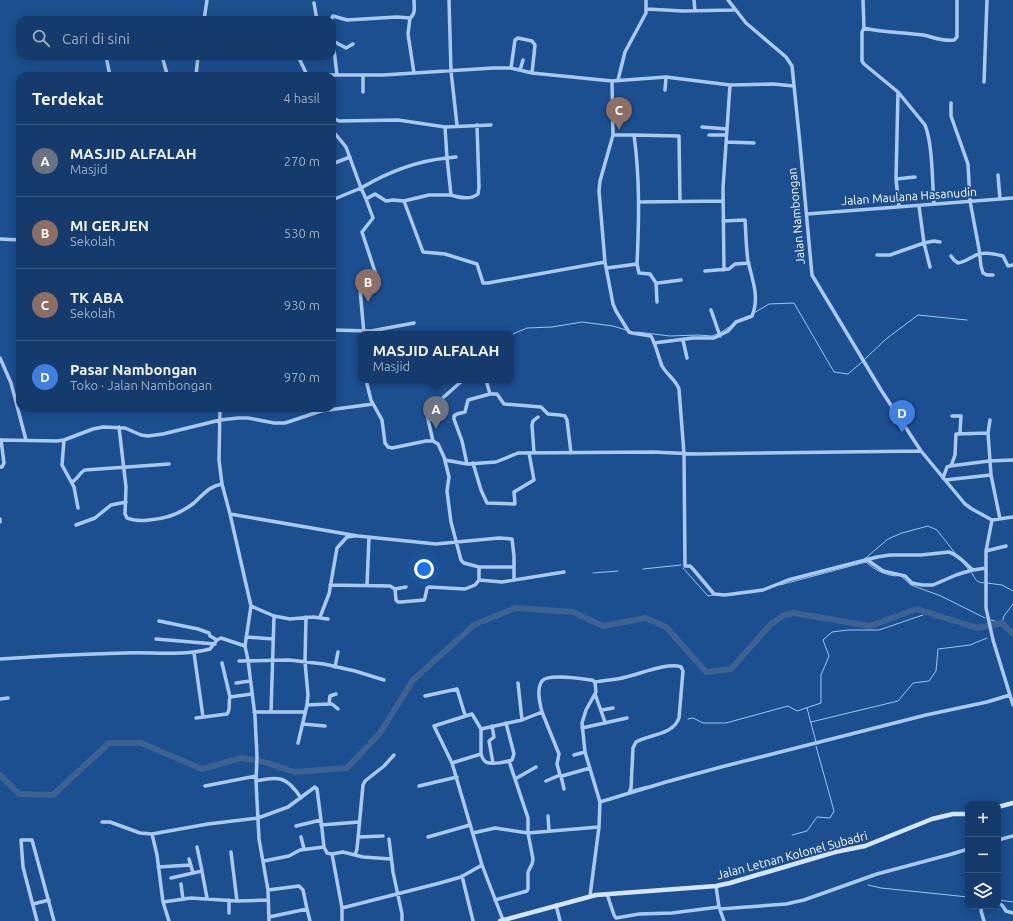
<!DOCTYPE html>
<html lang="id">
<head>
<meta charset="utf-8">
<style>
	:root { --surface:#143b6b; --page:#1d4271; --text:#f1f3f6; --muted:#9dadc1; --line:#33557e; --accent:#e797bd }
	body { margin:0; font-family:Ubuntu,sans-serif; background:var(--page); color:var(--text) }
	.controls { position:absolute; right:12px; bottom:12px; display:grid; overflow:hidden; border-radius:8px; box-shadow:0 2px 10px #0003 }
	.controls button { width:36px; height:36px; display:grid; place-items:center; padding:0; border:0; border-bottom:1px solid var(--line); background:var(--surface); color:var(--text); font:20px sans-serif }
	.you { position:absolute; left:424px; top:569px; width:14px; height:14px; margin:-10px; border:3px solid #fff; border-radius:50%; background:#1a73e8; box-shadow:0 0 0 6px #1a73e833 }
	.badge { display:grid; place-items:center; width:26px; height:26px; border-radius:50%; background:var(--accent); color:#fff; font-size:13px; font-weight:700 }
	.pin { position:absolute; translate:-50% -33px; filter:drop-shadow(0 1px 2px #0008) }
	.pin::after { content:''; position:absolute; top:21px; width:14px; height:12px; background:inherit; clip-path:polygon(0 0,100% 0,50% 100%) }
	.popup { position:absolute; left:358px; top:331px; width:156px; height:52px; box-sizing:border-box; display:grid; place-content:center; border-radius:8px; background:var(--surface); filter:drop-shadow(0 1px 3px #0005); font-size:13px; white-space:nowrap; color:var(--muted) }
	.popup b { font-size:15px; color:var(--text) }
	.popup::after { content:''; position:absolute; left:50%; top:100%; margin-left:-8px; border:8px solid transparent; border-top-color:var(--surface) }
	.list { margin:0; padding:0; list-style:none }
	h2 { display:flex; justify-content:space-between; align-items:center; height:52px; margin:0; padding:0 16px; font-size:17px }
	h2 small { font-size:13px; font-weight:400; color:var(--muted) }
	.list li { display:grid; grid-template-columns:26px 1fr auto; gap:12px; align-items:center; box-sizing:border-box; height:72px; padding:0 16px; border-top:1px solid var(--line) }
	.list b { display:block; font-size:15px; white-space:nowrap }
	.list p { margin:0; font-size:13px; white-space:nowrap; color:var(--muted) }
	.list em { font-size:13px; font-style:normal; color:var(--muted) }
	.icon { flex:none; width:22px; height:22px; fill:none; stroke:currentColor; stroke-width:2; stroke-linecap:round; stroke-linejoin:round }
	.map { position:relative; flex:none; width:1013px; height:921px; overflow:hidden }
	.search { position:absolute; background:var(--surface); box-shadow:0 2px 10px #0003; left:16px; top:16px; width:320px; height:44px; display:flex; align-items:center; gap:10px; box-sizing:border-box; padding:0 14px; border-radius:12px; color:var(--muted); font-size:15px }
	.panel { position:absolute; background:var(--surface); box-shadow:0 2px 10px #0003; left:16px; top:72px; width:320px; height:340px; border-radius:12px }
	.map>svg:first-child { display:block }
	.lines { fill:none; stroke-linecap:round; stroke-linejoin:round }
	.stream { stroke:#9cc4f0; stroke-width:1 }
	.river { stroke:#3c6290; stroke-width:6 }
	.street { stroke:#a9c9ee; stroke-width:3.5 }
	.secondary { stroke:#d6e6fa; stroke-width:4.5 }
	.labels { text-anchor:middle; dominant-baseline:central; stroke-width:4; stroke-linejoin:round; paint-order:stroke }
	.street-label { font-size:12px; fill:#fff; stroke:#1b4f8f }
</style>
</head>
<body>
<div class="map">
<svg width="1013" height="921" viewBox="0 0 1013 921">
	<rect width="100%" height="100%" fill="#1b4f8f"/>
	<g class="lines">
		<!-- stream -->
		<path class="stream" d="M754,313L769,304L794,303L834,372L848,374L862,362
			M637,332L670,336L698,335L712,336L717,334
			M720,333L729,327
			M513,334L527,328L552,327L582,322L613,326L626,330
			M865,359L886,339L918,315L967,320
			M867,558L868,556L888,539L902,533L928,526L937,530L955,553
			M964,564L969,570
			M683,568L708,596L713,595
			M643,569L681,565
			M971,572C976,578 974,582 984,583
			M593,573L618,571
			M902,577L911,585L941,596L985,618
			M987,583L1002,585L1013,591
			M780,585L866,562C875,570 884,575 896,576
			M991,620L1002,623L1004,616L1013,604
			M807,708L816,742
			M688,719L693,718L703,723H726L788,706L797,711L821,703V675L829,656L823,640L832,632L848,630H879L923,615
			M811,722L898,701L913,683L929,681L936,671L938,649L970,645L987,638
			M632,790L647,786
			M792,835L807,831L817,817L830,818L834,811L816,746
			M868,885L881,888L968,897
			M998,900L1013,902"/>
		<!-- river -->
		<path class="river" d="M402,698L413,680L474,625L515,608L573,612L603,626L646,618L666,627L706,672L731,669L771,624L784,615L794,613L870,626L917,609L977,628L1002,623L1013,634
			M0,775L19,794L53,795L109,743H141L202,769L241,758L265,762L295,772L347,768L380,733L400,701"/>
		<!-- street -->
		<path class="street" d="M449,0L451,71L457,125
			M694,0L695,11
			M728,0L746,23L786,57L792,66L800,144L812,275L881,390L921,451L965,504L972,509L992,520
			M863,0L864,28L862,32V61L864,64L898,92L925,125C933,145 932,182 934,204
			M314,3L317,20
			M647,9L683,11L734,10
			M410,18C416,14 414,6 414,0
			M204,20L207,0
			M331,20L333,16L347,20L397,17L410,18L408,34L414,73
			M864,28C885,33 902,32 923,35C933,37 943,42 954,40L957,37V0
			M106,56L110,76
			M162,56L167,74
			M298,56L307,75
			M511,68L515,40L518,38L532,41L535,45L532,73
			M520,70L523,60
			M337,75L333,41L346,48L353,44
			M148,76L167,74L190,76
			M196,76L198,56
			M233,76L298,75H383L493,68H511L532,73L612,81L666,77L730,85L773,84L794,86
			M618,80L625,52L646,13V0
			M612,81L613,135L600,181L599,191L605,262L613,304L616,311L629,332L632,333L651,336C656,345 658,356 662,366C667,375 676,380 679,389L684,454L685,566H690L693,569L714,594L725,595L763,590L788,580L877,557L890,555H921L949,552C959,555 965,564 973,570L986,568
			M984,82L987,0
			M665,90L666,77
			M363,92V75
			M898,92L896,179L899,207
			M951,103V116L968,164L970,201L979,249L981,266L983,273L987,275H993
			M332,115L333,118L339,121L398,120L445,127L491,125
			M445,127L447,158L456,157
			M702,127L727,129
			M332,130L346,147L361,188C388,172 416,161 447,158L451,195H429L404,201L393,200L386,201L375,194L366,199L373,218L362,232L379,284L378,285L360,289L364,334
			M634,135L679,136L680,201
			M709,135H726
			M726,142L754,143
			M332,164L350,157
			M998,175L1000,199
			M896,179L915,177
			M451,195C460,198 471,200 478,194L479,187L477,125
			M332,200L361,188L366,199
			M404,201L423,252L445,254L477,264L483,283H488L605,262
			M639,202L723,201
			M807,214L1013,198
			M0,239L20,240
			M877,255H890L924,243L919,206
			M951,256L954,260L958,263C966,262 972,256 979,254C986,252 996,254 1003,256L1008,266L1013,265
			M637,264L639,273L650,274L656,283H658L681,280
			M930,267L924,243L934,241L940,242
			M607,268L637,264C639,221 640,178 634,135H613
			M724,270L723,188L730,85
			M705,271L729,269L735,264L749,263
			M656,283L657,302
			M711,310L720,336
			M332,330L371,331L414,323
			M683,340L687,358
			M654,343L693,338H714L728,331L736,322L752,316C760,297 752,279 748,261C746,247 746,234 745,220L723,221
			M0,358L11,383L26,440
			M486,380L490,394H497L504,404L541,407L548,414L560,415L565,416L567,420L571,453
			M220,408L219,460L222,484L230,514L251,606L245,646L248,660L255,716L257,757L256,781L259,839L268,890L269,921
			M952,416H961L960,433
			M119,427L126,487L125,514L127,518C134,521 141,521 149,520C166,519 180,514 194,503C203,495 209,486 222,484
			M0,440L57,441L64,440L93,429L103,427L125,428L141,435L148,436L163,434L220,420L238,418H248L274,423H285L321,411L373,404
			M64,440L62,465L74,487L78,508
			M433,441L427,415L428,411L463,380
			M534,453L532,425L533,421L538,417
			M445,460L467,464L496,462L518,453L653,452L696,454L921,451
			M473,463L481,490L487,503L515,504L514,492L534,480L529,453
			M467,464L462,441L454,419V416L457,414L465,412L468,400L490,394
			M951,466L955,455L956,434L988,433
			M0,467H2L4,463L1,440
			M991,475L1000,519
			M943,478L947,467L950,466L989,461L1013,460
			M945,480L991,475L988,433L990,420
			M72,482C78,479 80,472 85,470L169,464
			M230,514L358,536L436,544L499,538L512,539L514,556V580
			M0,519V522
			M992,520L986,551V608L993,640L1013,705
			M992,520L1013,517
			M76,525L95,518L111,505L126,502
			M986,551L1006,546
			M866,559L883,571L905,576L912,583L922,585H933L956,575L972,570
			M479,567H514
			M479,580L502,582L564,572
			M330,585L390,586L395,589L396,600L398,602H401L424,600L425,598L427,588L429,587L465,589L475,585L479,580V567L464,563L461,560L451,522L449,507L447,491L449,477L444,457L438,444L433,441H426L392,448L388,447L385,443L382,420L371,400L366,380
			M367,585L369,537
			M395,589L406,587
			M251,606L274,616L290,619L313,617L328,619
			M320,617L329,594L337,548L347,537L354,536
			M159,621L198,629L209,633L210,636L217,640
			M246,637L273,639
			M156,639L215,644
			M194,653L203,717
			M0,659C42,656 83,654 125,653C153,652 183,656 210,649L217,640L221,638L245,646
			M239,661L289,660L324,664L355,671L384,680
			M222,663L230,697
			M335,667L338,652
			M236,683L250,681
			M518,683L522,720
			M595,694L605,722
			M425,696L457,689L465,715
			M0,699L8,698
			M329,704H332L338,709
			M307,705L329,704L330,696L336,694
			M602,710L613,708
			M254,712H305
			M271,712L274,616
			M542,712C540,703 536,690 542,681C548,673 583,679 592,680L595,682C605,680 616,680 626,677C640,674 668,662 681,667L683,671L679,718C673,735 650,734 636,742L633,748L631,788L629,793
			M196,718L227,714C231,710 228,703 230,697L252,694
			M303,724L325,726
			M492,726L494,737L489,741L493,763
			M582,728L627,718
			M481,729L472,714L434,726L452,763L482,865L503,920
			M298,743L307,705L308,695L305,662L306,617
			M481,754C482,757 484,761 486,762C491,765 507,762 512,760L514,754L506,723
			M574,755L585,752
			M452,763L481,754V729L522,720L542,712L559,754L557,764L560,775L562,776L590,768
			M561,776L564,789
			M515,779L536,767
			M256,781C280,775 288,778 301,798
			M546,781L560,775
			M205,786L256,776
			M419,786L457,777
			M600,802L666,782L721,767L926,715L987,702L1010,695
			M548,816L549,831
			M102,822H110L140,833L152,834L208,824L258,818L288,807L315,787L317,789L321,820
			M321,825L359,822
			M296,826L321,820L324,847
			M473,833L495,828L528,833L599,827
			M152,834L157,855L163,902
			M301,837L304,849
			M359,837L383,836
			M428,837L470,825
			M389,839L393,872L402,914V921
			M998,840L1013,836
			M197,847L201,866L207,898
			M231,852L237,901
			M332,854L342,908
			M355,855L363,857L391,859
			M189,859L193,873
			M264,861L289,856L300,850L324,847L327,853L332,854L343,852L355,855L357,849L363,785L365,781L384,766L394,755
			M158,867L191,865
			M462,876L473,921
			M171,878L202,871
			M181,884L183,899
			M716,886L719,907L724,921
			M268,890L299,886L303,890L307,909
			M607,894L614,915L616,918L639,914L672,913L719,907
			M590,896L599,827L600,802L585,752L582,723L586,710L596,692L595,682
			M229,900V913
			M495,900L527,891L528,889V872L532,864L533,859L528,833V818L509,761
			M998,903L1002,905L1006,911L1013,913
			M33,904L49,900
			M556,905L560,921
			M982,906L981,911L984,921
			M720,909L786,904L804,900L877,874L952,854L968,849
			M269,917L307,909L310,921
			M37,921L23,867L21,840H32L54,921
			M169,921L163,902L191,898L237,901L268,900
			M342,921V908L440,883L461,877L482,865"/>
		<!-- secondary -->
		<path class="secondary" d="M998,807L1013,803
			M500,921L596,895L716,886L730,883L835,852L865,846L932,819L953,814H968"/>
	</g>
	<g class="labels">
		<!-- street labels -->
		<g class="street-label">
			<text transform="translate(909 196) rotate(-4)">Jalan Maulana Hasanudin</text>
			<text transform="translate(796 216) rotate(-95)">Jalan Nambongan</text>
			<text transform="translate(792 855) rotate(-15)">Jalan Letnan Kolonel Subadri</text>
		</g>
	</g>
</svg>
<div class="controls">
<button>+</button>
<button>−</button>
<button><svg class="icon" aria-label="layers" viewBox="0 0 24 24"><path d="M12 4l9 5-9 5-9-5zM3 14l9 5 9-5"/></svg></button>
</div>
<div class="you"></div>
<div class="pin badge" style="left:436px;top:429px;background:#6b7280">A</div>
<div class="popup"><b>MASJID ALFALAH</b>Masjid</div>
<div class="pin badge" style="left:368px;top:302px;background:#8d6e63">B</div>
<div class="pin badge" style="left:619px;top:130px;background:#8d6e63">C</div>
<div class="pin badge" style="left:902px;top:433px;background:#3f7fe0">D</div>
<div class="search"><svg class="icon" aria-label="search" viewBox="0 0 24 24"><circle cx="10" cy="10" r="6"/><path d="M15 15l6 6"/></svg>Cari di sini</div>
<section class="panel">
<h2>Terdekat<small>4 hasil</small></h2>
<ul class="list">
<li><span class="badge" style="background:#6b7280">A</span><div><b>MASJID ALFALAH</b><p>Masjid</p></div><em>270 m</em></li>
<li><span class="badge" style="background:#8d6e63">B</span><div><b>MI GERJEN</b><p>Sekolah</p></div><em>530 m</em></li>
<li><span class="badge" style="background:#8d6e63">C</span><div><b>TK ABA</b><p>Sekolah</p></div><em>930 m</em></li>
<li><span class="badge" style="background:#3f7fe0">D</span><div><b>Pasar Nambongan</b><p>Toko · Jalan Nambongan</p></div><em>970 m</em></li>
</ul>
</section>
</div>
</body>
</html>
